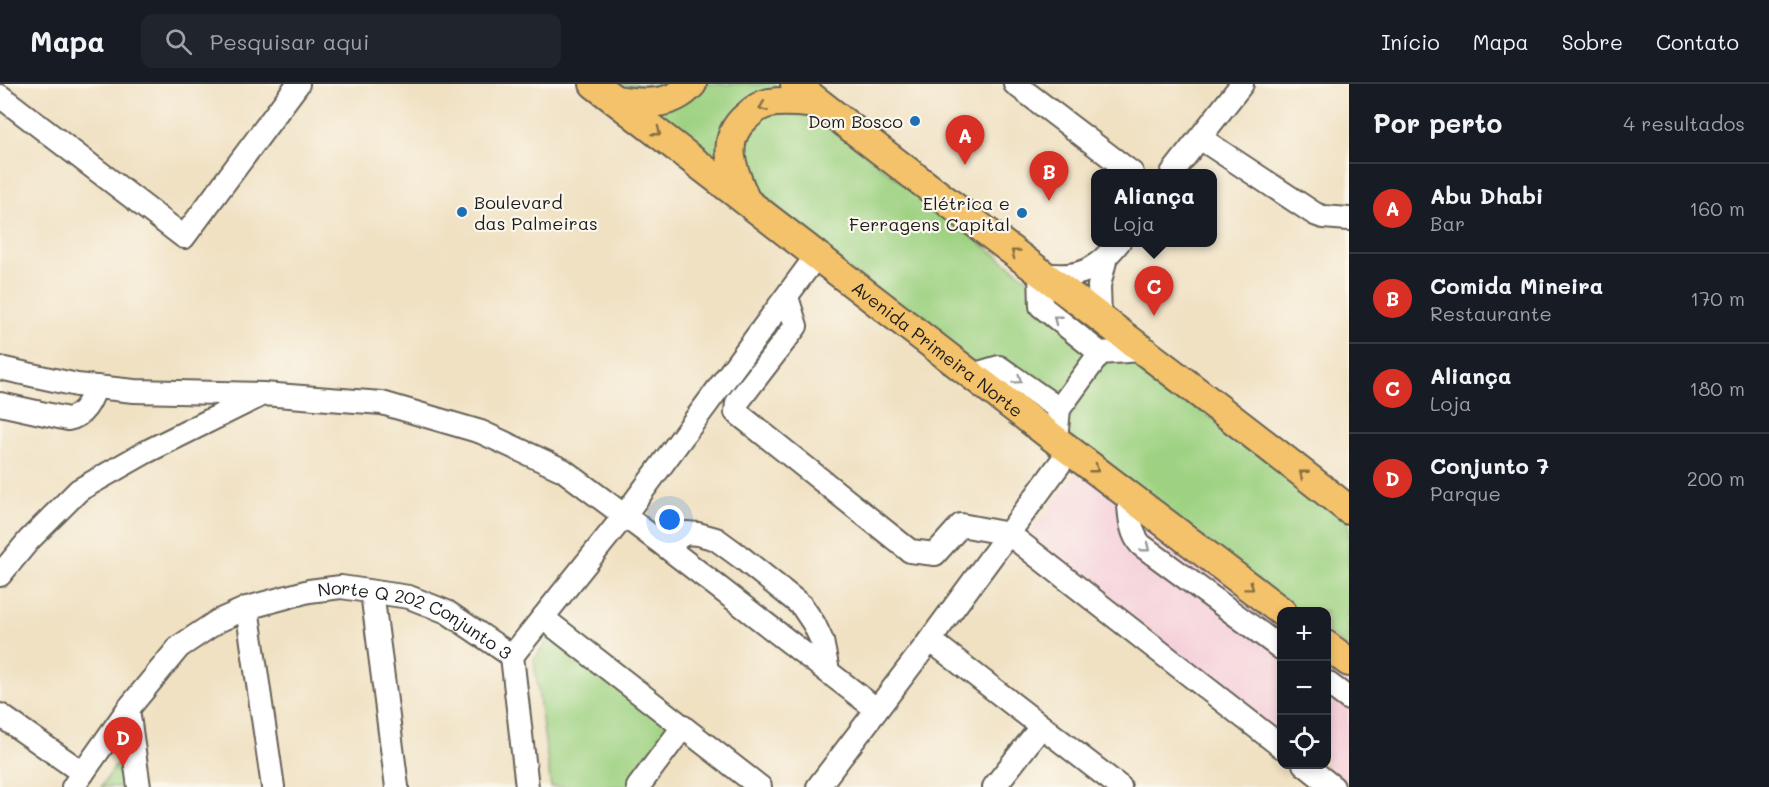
<!DOCTYPE html>
<html lang="pt">
<head>
<meta charset="utf-8">
<style>
	:root { --surface:#171b24; --page:#20242c; --text:#f1f3f6; --muted:#9ea1a6; --line:#363941; --accent:#d93025 }
	body { margin:0; font-family:Mali,sans-serif; background:var(--page); color:var(--text) }
	.controls { position:absolute; right:18px; bottom:18px; display:grid; overflow:hidden; border-radius:12px; box-shadow:0 3px 9px #0003 }
	.controls button { width:54px; height:54px; display:grid; place-items:center; padding:0; border:0; border-bottom:2px solid var(--line); background:var(--surface); color:var(--text); font:30px sans-serif }
	.you { position:absolute; left:670px; top:436px; width:21px; height:21px; margin:-15px; border:4px solid #fff; border-radius:50%; background:#1a73e8; box-shadow:0 0 0 9px #1a73e833 }
	.badge { display:grid; place-items:center; width:39px; height:39px; border-radius:50%; background:var(--accent); color:#fff; font-size:20px; font-weight:700 }
	.pin { position:absolute; translate:-50% -50px; filter:drop-shadow(0 2px 3px #0008) }
	.pin::after { content:''; position:absolute; top:32px; width:21px; height:18px; background:inherit; clip-path:polygon(0 0,100% 0,50% 100%) }
	.popup { position:absolute; left:1091px; top:85px; width:126px; height:78px; box-sizing:border-box; display:grid; place-content:center; border-radius:12px; background:var(--surface); filter:drop-shadow(0 2px 4px #0005); font-size:20px; white-space:nowrap; color:var(--muted) }
	.popup b { font-size:22px; color:var(--text) }
	.popup::after { content:''; position:absolute; left:50%; top:100%; margin-left:-12px; border:12px solid transparent; border-top-color:var(--surface) }
	.list { margin:0; padding:0; list-style:none }
	h2 { display:flex; justify-content:space-between; align-items:center; height:78px; margin:0; padding:0 24px; font-size:26px }
	h2 small { font-size:20px; font-weight:400; color:var(--muted) }
	.list li { display:grid; grid-template-columns:39px 1fr auto; gap:18px; align-items:center; box-sizing:border-box; height:90px; padding:0 24px; border-top:2px solid var(--line) }
	.list b { display:block; font-size:22px; white-space:nowrap }
	.list p { margin:0; font-size:20px; white-space:nowrap; color:var(--muted) }
	.list em { font-size:20px; font-style:normal; color:var(--muted) }
	.icon { flex:none; width:33px; height:33px; fill:none; stroke:currentColor; stroke-width:2; stroke-linecap:round; stroke-linejoin:round }
	.map { position:relative; flex:none; width:1349px; height:703px; overflow:hidden }
	header { display:flex; align-items:center; gap:36px; box-sizing:border-box; height:84px; padding:0 30px; background:var(--surface); border-bottom:2px solid var(--line) }
	header strong { font-size:28px }
	nav { display:flex; gap:33px; margin-inline-start:auto; font-size:21px }
	.search { width:420px; height:54px; background:var(--page); display:flex; align-items:center; gap:15px; box-sizing:border-box; padding:0 21px; border-radius:12px; color:var(--muted); font-size:22px }
	main { display:flex }
	aside { flex:1; background:var(--surface) }
	.map>svg:first-child { display:block }
	.built { fill:#f5cfda }
	.green { fill:#9ed282; stroke:#5d774f; stroke-width:1.5 }
	.lines { fill:none; stroke-linecap:round; stroke-linejoin:round }
	.minor-casing { stroke:#666156; stroke-width:26 }
	.major-casing { stroke:#666156; stroke-width:32 }
	.minor { stroke:#fff; stroke-width:22 }
	.major { stroke:#f3c26a; stroke-width:28 }
	.oneway { stroke:#886f43 }
	.oneway2 { stroke:#999 }
	.poi-dot { fill:#1f6fb2; stroke:#fbf7ec; stroke-width:2 }
	.labels { text-anchor:middle; dominant-baseline:central; stroke-width:4.5; stroke-linejoin:round; paint-order:stroke }
	.poi-label { font-size:18px; fill:#1c1c1c; stroke:#fbf7ec; text-anchor:end }
	.street-label { font-size:18px; fill:#1c1c1c; stroke:#fbf7ec }
</style>
</head>
<body>
<header>
<strong>Mapa</strong>
<div class="search"><svg class="icon" aria-label="search" viewBox="0 0 24 24"><circle cx="10" cy="10" r="6"/><path d="M15 15l6 6"/></svg>Pesquisar aqui</div>
<nav><a>Início</a><a>Mapa</a><a>Sobre</a><a>Contato</a></nav>
</header>
<main>
<div class="map">
<svg width="1349" height="703" viewBox="0 0 1349 703">
	<rect width="100%" height="100%" fill="#fbf7ec"/>
	<filter id="ink" filterUnits="userSpaceOnUse"><feTurbulence type="fractalNoise" baseFrequency=".0167" numOctaves="2"/><feDisplacementMap in="SourceGraphic" scale="12" xChannelSelector="R" yChannelSelector="G"/><feConvolveMatrix kernelMatrix="1 2 1 2 8 2 1 2 1" color-interpolation-filters="sRGB"/></filter>
	<filter id="wash" filterUnits="userSpaceOnUse"><feTurbulence type="fractalNoise" baseFrequency=".008" numOctaves="4" result="noise"/><feDisplacementMap in="SourceGraphic" scale="24" xChannelSelector="R" yChannelSelector="G"/><feGaussianBlur stdDeviation="1.35" result="paint"/><feColorMatrix in="noise" values="0 0 0 0 0 0 0 0 0 0 0 0 0 0 0 0 0 1.4 0 .05"/><feComposite in="paint" operator="in"/></filter>
	<g filter="url(#wash)">
		<rect width="100%" height="100%" fill="#f0e1c3"/>
		<!-- built -->
		<path class="built" d="M1087,375L1282,528L1281,648L1027,452Z
			M1327,554L1349,568V701L1323,681L1326,680Z"/>
		<!-- green -->
		<path class="green" d="M606,0H774L1073,230L1349,437V564L1327,548L1326,528L1298,527Z
			M557,545L679,646L635,703H551L534,575Z
			M129,662L133,703H101Z"/>
	</g>
	<g filter="url(#ink)">
		<g class="lines">
			<defs>
				<g id="minor">
					<path d="M1015,0L1132,89"/>
					<path d="M0,12L184,153L298,0"/>
					<path d="M1200,54L1315,130L1323,133L1349,135"/>
					<path d="M1172,89L1242,0"/>
					<path d="M1040,189L1041,222L1100,269L1141,266"/>
					<path d="M1043,190C1079,195 1096,187 1119,158"/>
					<path d="M787,213L796,242L737,319L736,328L910,467L935,470L961,441L1009,450L1282,663"/>
					<path d="M1100,232L1099,202L1105,177"/>
					<path d="M0,284L77,301L134,307L263,310L382,319L481,348L563,386L665,462L876,625"/>
					<path d="M972,291L999,283L1059,325"/>
					<path d="M0,320L68,335C84,332 90,318 96,303"/>
					<path d="M1056,356L1059,325L1100,269"/>
					<path d="M1128,411C1130,428 1129,448 1141,461L1282,565"/>
					<path d="M665,462L686,449L698,450L716,455L742,474L802,522L814,540L822,557L828,587"/>
					<path d="M0,491L29,456L79,406L146,368L259,312"/>
					<path d="M372,508L397,703"/>
					<path d="M247,524L273,703"/>
					<path d="M543,534L760,703"/>
					<path d="M930,556L1120,703"/>
					<path d="M512,572L527,703"/>
					<path d="M1326,598L1349,615"/>
					<path d="M128,625L139,703"/>
					<path d="M0,631L83,689"/>
					<path d="M1304,680L1333,703"/>
					<path id="s1" d="M73,703L128,625L179,563L218,537L247,524L309,507L341,503L409,513L447,528L512,572L624,432L817,171"/>
					<path d="M638,703L683,643"/>
					<path d="M818,703L930,556L1070,366"/>
					<path d="M994,703L1041,643"/>
				</g>
				<g id="major">
					<path id="s2" d="M594,0L1056,356L1282,528"/>
					<path d="M795,0C978,144 1167,281 1349,426"/>
					<path d="M616,16C644,20 671,23 692,0"/>
					<path d="M746,117C734,89 718,57 746,33C753,26 760,21 769,19C786,16 803,19 820,20"/>
					<path d="M1326,561L1349,578"/>
				</g>
			</defs>
			<!-- minor casing -->
			<use href="#minor" class="minor-casing"/>
			<!-- major casing -->
			<use href="#major" class="major-casing"/>
			<!-- minor -->
			<use href="#minor" class="minor"/>
			<!-- major -->
			<use href="#major" class="major"/>
		</g>
		<!-- one-way arrows -->
		<defs><path id="oneway-chevron" d="M-2-3.5L2.5 0L-2 3.5" fill="none" stroke-width="1.6" stroke-linecap="round" stroke-linejoin="round" transform="scale(1.5)"/></defs>
		<g class="oneway">
			<use href="#oneway-chevron" transform="translate(763 23) rotate(159)"/>
			<use href="#oneway-chevron" transform="translate(657 48) rotate(38)"/>
			<use href="#oneway-chevron" transform="translate(1015 169) rotate(-143)"/>
			<use href="#oneway-chevron" transform="translate(1095 385) rotate(38)"/>
			<use href="#oneway-chevron" transform="translate(1303 390) rotate(-142)"/>
			<use href="#oneway-chevron" transform="translate(1250 503) rotate(37)"/>
		</g>
		<g class="oneway2">
			<use href="#oneway-chevron" transform="translate(1057 235) rotate(-142)"/>
			<use href="#oneway-chevron" transform="translate(1018 296) rotate(35)"/>
			<use href="#oneway-chevron" transform="translate(1146 464) rotate(39)"/>
		</g>
	</g>
	<!-- markers -->
	<g class="poi-dot">
		<circle cx="915" cy="37" r="6"/>
		<circle cx="462" cy="128" r="6"/>
		<circle cx="1022" cy="129" r="6"/>
	</g>
	<g class="labels">
		<!-- poi labels -->
		<g class="poi-label">
			<text x="903" y="37">Dom Bosco</text>
			<text x="474" y="118" text-anchor="start">Boulevard<tspan x="474" dy="21">das Palmeiras</tspan></text>
			<text x="1010" y="119">Elétrica e<tspan x="1010" dy="21">Ferragens Capital</tspan></text>
		</g>
		<!-- street labels -->
		<g class="street-label">
			<text stroke="none"><textPath href="#s2" startOffset="434">Avenida Primeira Norte</textPath></text>
			<text stroke="none"><textPath href="#s1" startOffset="432">Norte Q 202 Conjunto 3</textPath></text>
		</g>
	</g>
</svg>
<div class="controls">
<button>+</button>
<button>−</button>
<button><svg class="icon" aria-label="locate" viewBox="0 0 24 24"><circle cx="12" cy="12" r="6"/><path d="M12 2v4M12 18v4M2 12h4M18 12h4"/></svg></button>
</div>
<div class="you"></div>
<div class="pin badge" style="left:965px;top:81px">A</div>
<div class="pin badge" style="left:1049px;top:117px">B</div>
<div class="pin badge" style="left:1154px;top:232px">C</div>
<div class="popup"><b>Aliança</b>Loja</div>
<div class="pin badge" style="left:123px;top:683px">D</div>
</div>
<aside>
<h2>Por perto<small>4 resultados</small></h2>
<ul class="list">
<li><span class="badge">A</span><div><b>Abu Dhabi</b><p>Bar</p></div><em>160 m</em></li>
<li><span class="badge">B</span><div><b>Comida Mineira</b><p>Restaurante</p></div><em>170 m</em></li>
<li><span class="badge">C</span><div><b>Aliança</b><p>Loja</p></div><em>180 m</em></li>
<li><span class="badge">D</span><div><b>Conjunto 7</b><p>Parque</p></div><em>200 m</em></li>
</ul>
</aside>
</main>
</body>
</html>
